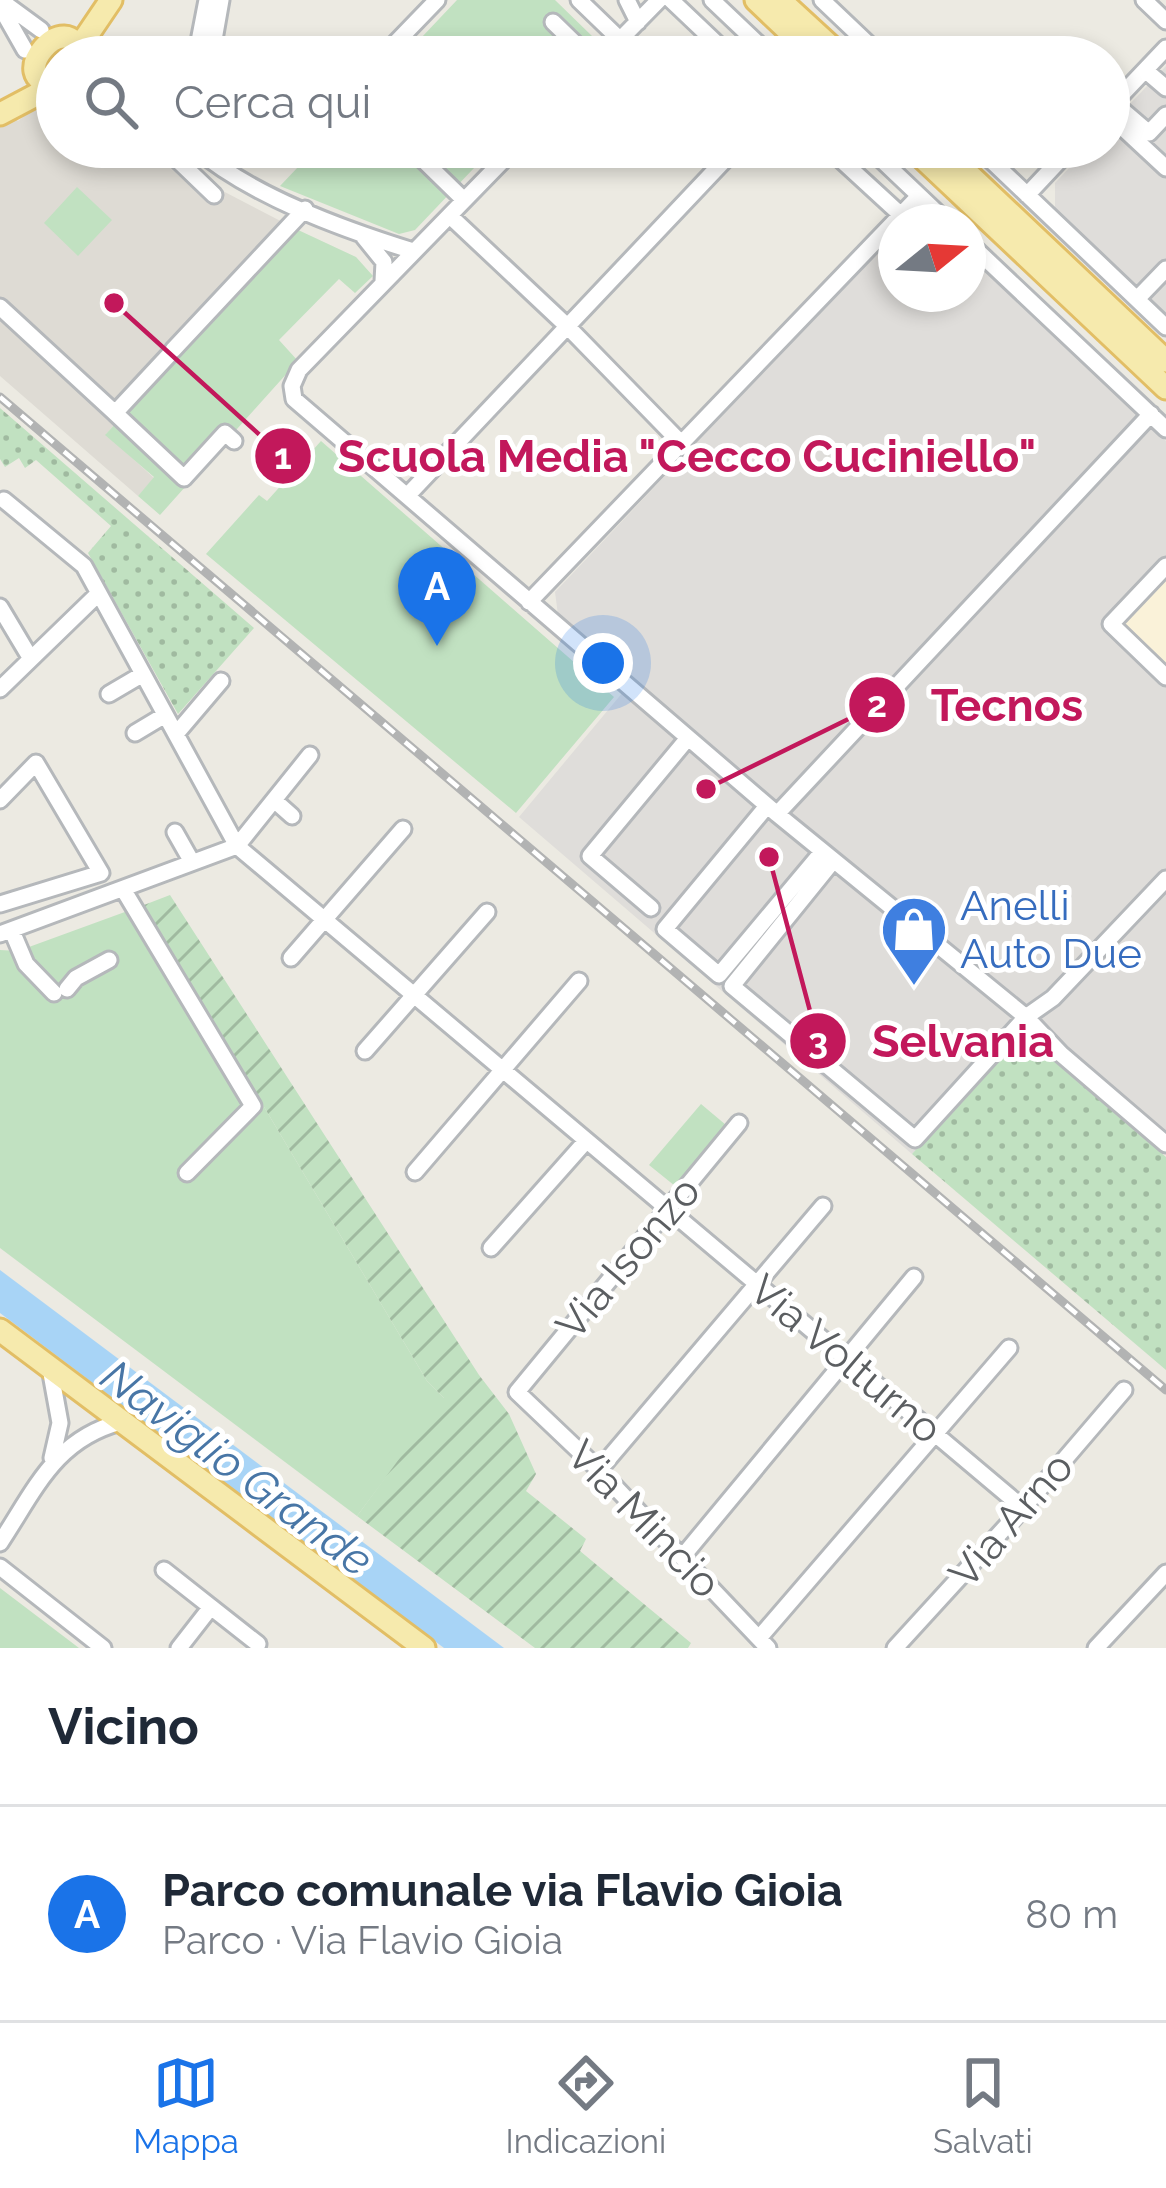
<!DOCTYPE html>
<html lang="it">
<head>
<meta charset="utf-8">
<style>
	:root { --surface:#fff; --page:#f2f2f3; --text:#1f2937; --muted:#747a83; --line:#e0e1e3; --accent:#1a73e8 }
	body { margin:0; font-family:Raleway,sans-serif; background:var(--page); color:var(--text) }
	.compass { position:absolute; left:878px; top:204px; width:108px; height:108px; border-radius:50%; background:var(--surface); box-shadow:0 6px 18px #0003; rotate:72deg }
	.you { position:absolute; left:603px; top:663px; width:42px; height:42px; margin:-30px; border:9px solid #fff; border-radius:50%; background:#1a73e8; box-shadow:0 0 0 18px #1a73e833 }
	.badge { display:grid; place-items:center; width:78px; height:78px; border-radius:50%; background:var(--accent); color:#fff; font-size:39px; font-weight:700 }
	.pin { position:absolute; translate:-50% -99px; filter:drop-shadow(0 3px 6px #0008) }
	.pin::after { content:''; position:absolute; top:63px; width:42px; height:36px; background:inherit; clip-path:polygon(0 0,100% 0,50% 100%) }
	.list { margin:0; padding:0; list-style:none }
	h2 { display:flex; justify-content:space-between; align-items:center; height:156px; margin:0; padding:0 48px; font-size:51px }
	h2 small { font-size:39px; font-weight:400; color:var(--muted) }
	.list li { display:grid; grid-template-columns:78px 1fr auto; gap:36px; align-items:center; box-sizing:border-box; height:216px; padding:0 48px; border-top:3px solid var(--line) }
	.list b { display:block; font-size:45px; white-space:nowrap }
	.list p { margin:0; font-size:39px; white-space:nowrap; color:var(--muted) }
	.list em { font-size:39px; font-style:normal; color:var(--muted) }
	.icon { flex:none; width:66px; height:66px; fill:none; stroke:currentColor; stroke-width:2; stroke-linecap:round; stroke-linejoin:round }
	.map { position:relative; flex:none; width:1166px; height:1648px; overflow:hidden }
	.search { position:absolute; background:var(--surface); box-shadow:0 6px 18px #0003; left:36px; right:36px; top:36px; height:132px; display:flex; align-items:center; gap:30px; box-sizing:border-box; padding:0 42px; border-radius:66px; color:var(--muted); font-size:45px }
	.sheet { height:372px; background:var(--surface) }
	nav { display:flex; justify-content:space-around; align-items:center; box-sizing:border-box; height:168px; border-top:3px solid var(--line); background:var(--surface); font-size:33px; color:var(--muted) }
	nav a { display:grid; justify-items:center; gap:6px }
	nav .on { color:var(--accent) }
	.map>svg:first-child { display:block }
	.commercial { fill:#faf2d9 }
	.industrial { fill:#dfddda }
	.education { fill:#dedbd4 }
	.grass { fill:url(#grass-dots) }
	.park { fill:#c1e1c1 }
	.garden { fill:url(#garden-furrows) }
	.water { fill:#a8d4f6 }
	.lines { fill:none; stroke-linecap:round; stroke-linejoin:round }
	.minor-casing { stroke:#b5b8bb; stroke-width:21 }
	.major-casing { stroke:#e2be65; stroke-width:27 }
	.minor { stroke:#fff; stroke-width:15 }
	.major { stroke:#f6eaad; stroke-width:21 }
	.rail-casing { stroke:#b2b3b3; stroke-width:9 }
	.rail { stroke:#fff; stroke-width:4.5; stroke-dasharray:14; stroke-linecap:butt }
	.labels { text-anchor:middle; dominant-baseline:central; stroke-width:10; stroke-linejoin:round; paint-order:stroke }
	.shop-label { font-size:42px; fill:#366cbe; stroke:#fff; text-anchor:start }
	.street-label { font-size:42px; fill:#5b5e61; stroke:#fff }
	.water-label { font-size:45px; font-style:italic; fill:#4876a6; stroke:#fff }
	.leader { fill:none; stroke:#c2185b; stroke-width:4.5 }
	.callout-dot { fill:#c2185b; stroke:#fff; stroke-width:4.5 }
	.mark-label { font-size:36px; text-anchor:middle; font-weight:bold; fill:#fff }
	.callout-label { font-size:45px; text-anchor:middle; font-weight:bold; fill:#c2185b; stroke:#fff; stroke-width:10; stroke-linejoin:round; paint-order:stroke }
</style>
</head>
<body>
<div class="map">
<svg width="1166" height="1648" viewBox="0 0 1166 1648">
	<defs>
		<pattern id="grass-dots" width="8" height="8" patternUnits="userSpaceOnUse" patternTransform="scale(3)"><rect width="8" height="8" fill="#c1e1c1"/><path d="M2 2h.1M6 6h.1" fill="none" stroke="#a0baa0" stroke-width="1.8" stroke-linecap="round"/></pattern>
		<pattern id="garden-furrows" width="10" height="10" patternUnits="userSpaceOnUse" patternTransform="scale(3)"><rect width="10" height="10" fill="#c1e1c1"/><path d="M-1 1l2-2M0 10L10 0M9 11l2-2" fill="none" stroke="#a0baa0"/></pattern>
	</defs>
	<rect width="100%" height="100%" fill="#eceae2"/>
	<!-- commercial -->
	<path class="commercial" d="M1166,563V683L1106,625Z"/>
	<!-- industrial -->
	<path class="industrial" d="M1166,66V313L1055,210V183L1089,147H1109V126Z
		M896,232V294H968V255L1166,441V563L1106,625L1166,683V1131L1052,1035L1020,1032L912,1154L519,817L633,680L558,615L555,592Z"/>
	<!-- education -->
	<path class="education" d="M57,108V147H147L207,201L219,189L296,229L106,434L154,478L138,496L0,376V126L10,116L18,121L32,110Z"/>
	<!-- grass -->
	<path class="grass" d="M0,408L254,628L178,714L88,553L111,526L36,460L25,468L19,458L5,467L0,459Z
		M1020,1032L1166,1157V1370L912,1154Z"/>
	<!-- park -->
	<path class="park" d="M457,0H555L592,36L579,57H403Z
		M317,147H494L415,230L399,234L280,186Z
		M77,187L112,220L78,256L44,223Z
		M296,229L356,257L373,276L355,293L339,279L279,340L298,361L160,515L138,496L154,477L105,435Z
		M321,441L614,697L516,813L206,554L259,495L267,501Z
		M144,905L427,1381L445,1399L357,1516L0,1248V950L18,951Z
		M701,1104L726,1125L675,1186L649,1165Z
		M0,1588L79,1648H0Z"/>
	<!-- garden -->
	<path class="garden" d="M170,895L479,1375L509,1414L536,1474L526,1491L586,1539L580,1551L691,1643L688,1648H535L357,1516L444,1398L427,1381L144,905Z"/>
	<!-- water -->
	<path class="water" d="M0,1270L504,1648H444L0,1313Z"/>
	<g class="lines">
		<defs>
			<path id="minor" d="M0,0L41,30
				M579,0L638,57
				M627,0L638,22
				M671,0L731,57
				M712,0L772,57
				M822,0L882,57
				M1144,0L1166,21
				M0,6L25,50
				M553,22L589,57
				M196,57L207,0
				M211,57L221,0
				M382,57L437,0
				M603,57L659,0
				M1145,70L1166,88
				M1114,103L1149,133L1166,115
				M1109,108L1166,48
				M1109,115L1166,168
				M164,147L214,195
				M194,147C251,196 342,229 413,251
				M516,147L299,370L292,386L294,399L777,814L1026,1017L1061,1054L1166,1144
				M827,147L901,215
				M868,147L947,222
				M977,147L1166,327
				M422,159L464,200
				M1027,195L1072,147
				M450,216L567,326L682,444
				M363,236L384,262L383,281
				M968,242L1166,429
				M1137,299L1166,269
				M0,307L115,413
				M173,350L305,209
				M169,355L115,413L184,478L225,433L234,441
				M407,496L737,147
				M4,500L84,566L237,846L1023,1508
				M1166,566L1111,624L1166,677
				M529,602L919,196
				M0,607L31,659
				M0,689L98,594
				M109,694L143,674
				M135,733L165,715
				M176,734L221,681
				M0,800L36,763L101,873L0,904
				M274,800L292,816
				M767,806L665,929L719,975L822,852
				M777,814L1151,414
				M175,832L192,862
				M237,846L310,755
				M833,861L732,986L915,1139L1026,1017L1053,998L1166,879
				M123,889L253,1106L187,1173
				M651,908L590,856L688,738
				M12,931L26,964L54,993
				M0,934L237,846
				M291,958L403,829
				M67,989L76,978L109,960
				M365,1051L487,912
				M739,1123L517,1392L599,1470L768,1648
				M415,1172L579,981
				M491,1248L586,1141
				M50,1368L60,1423L52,1458
				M599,1470L823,1206
				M0,1543C35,1490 55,1439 121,1422
				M683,1556L914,1277
				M0,1567L103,1648
				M164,1570L258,1644
				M759,1638L1009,1348
				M179,1648L211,1607
				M895,1648L1023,1508L1124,1390
				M1096,1648L1166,1573"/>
			<path id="major" d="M756,0L816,57
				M780,0L842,57
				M81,54L86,37L111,0
				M57,84C0,83 69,0 81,57
				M0,114L55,85
				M911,147L1166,388
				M940,147L1166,361
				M0,1330L424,1648"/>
		</defs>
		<!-- minor casing -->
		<use href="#minor" class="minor-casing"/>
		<!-- major casing -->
		<use href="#major" class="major-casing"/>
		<!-- minor -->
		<use href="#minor" class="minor"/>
		<!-- major -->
		<use href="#major" class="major"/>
		<defs>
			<path id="rail" d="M0,397L1166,1390"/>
		</defs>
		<!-- rail casing -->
		<use href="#rail" class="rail-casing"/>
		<!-- rail -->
		<use href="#rail" class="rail"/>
	</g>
	<!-- icons -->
	<defs>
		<symbol id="shop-pin" viewBox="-11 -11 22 30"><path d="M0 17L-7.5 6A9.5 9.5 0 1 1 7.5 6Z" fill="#3f7fe0" stroke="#fff"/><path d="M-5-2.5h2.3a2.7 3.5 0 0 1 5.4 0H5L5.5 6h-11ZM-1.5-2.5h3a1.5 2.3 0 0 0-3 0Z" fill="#fff"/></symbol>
	</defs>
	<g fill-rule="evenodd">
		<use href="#shop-pin" x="876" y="891" width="76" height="104"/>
	</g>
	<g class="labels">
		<!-- shop labels -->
		<g class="shop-label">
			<text x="960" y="905">Anelli<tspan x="960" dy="48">Auto Due</tspan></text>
		</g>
		<!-- street labels -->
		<g class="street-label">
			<text transform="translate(628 1258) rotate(-50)">Via Isonzo</text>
			<text transform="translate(846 1359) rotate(40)">Via Volturno</text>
			<text transform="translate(644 1519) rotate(46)">Via Mincio</text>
			<text transform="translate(1011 1520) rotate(-49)">Via Arno</text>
		</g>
		<!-- water labels -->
		<g class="water-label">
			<text transform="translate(237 1468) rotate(37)">Naviglio Grande</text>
		</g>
	</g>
	<!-- callouts -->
	<path class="leader" d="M114 303L283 456M706 789L877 705M769 857L818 1041"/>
	<g class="callout-dot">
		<circle cx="114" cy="303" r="12"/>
		<circle cx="706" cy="789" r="12"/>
		<circle cx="769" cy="857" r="12"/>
		<circle cx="283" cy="456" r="30"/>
		<circle cx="877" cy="705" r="30"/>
		<circle cx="818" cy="1041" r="30"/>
	</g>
	<g class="mark-label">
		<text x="283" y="469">1</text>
		<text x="877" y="717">2</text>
		<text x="818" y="1054">3</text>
	</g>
	<g class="callout-label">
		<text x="687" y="472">Scuola Media "Cecco Cuciniello"</text>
		<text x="1007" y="721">Tecnos</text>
		<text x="963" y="1057">Selvania</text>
	</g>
</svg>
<svg class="compass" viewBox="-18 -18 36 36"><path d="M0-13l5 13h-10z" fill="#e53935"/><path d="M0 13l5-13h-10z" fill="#747a83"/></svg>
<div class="you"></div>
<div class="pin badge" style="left:437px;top:646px">A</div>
<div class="search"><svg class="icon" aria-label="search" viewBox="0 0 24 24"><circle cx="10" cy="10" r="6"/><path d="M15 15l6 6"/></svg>Cerca qui</div>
</div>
<section class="sheet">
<h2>Vicino<small></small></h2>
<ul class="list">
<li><span class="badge">A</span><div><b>Parco comunale via Flavio Gioia</b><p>Parco · Via Flavio Gioia</p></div><em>80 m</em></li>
</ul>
</section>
<nav>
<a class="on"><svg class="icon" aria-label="map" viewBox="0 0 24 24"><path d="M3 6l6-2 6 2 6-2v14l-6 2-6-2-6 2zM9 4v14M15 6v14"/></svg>Mappa</a>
<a><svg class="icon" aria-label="directions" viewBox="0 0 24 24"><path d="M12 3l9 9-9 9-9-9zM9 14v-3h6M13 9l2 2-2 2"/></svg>Indicazioni</a>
<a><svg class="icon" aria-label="saved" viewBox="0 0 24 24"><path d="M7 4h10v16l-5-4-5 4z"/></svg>Salvati</a>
</nav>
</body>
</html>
